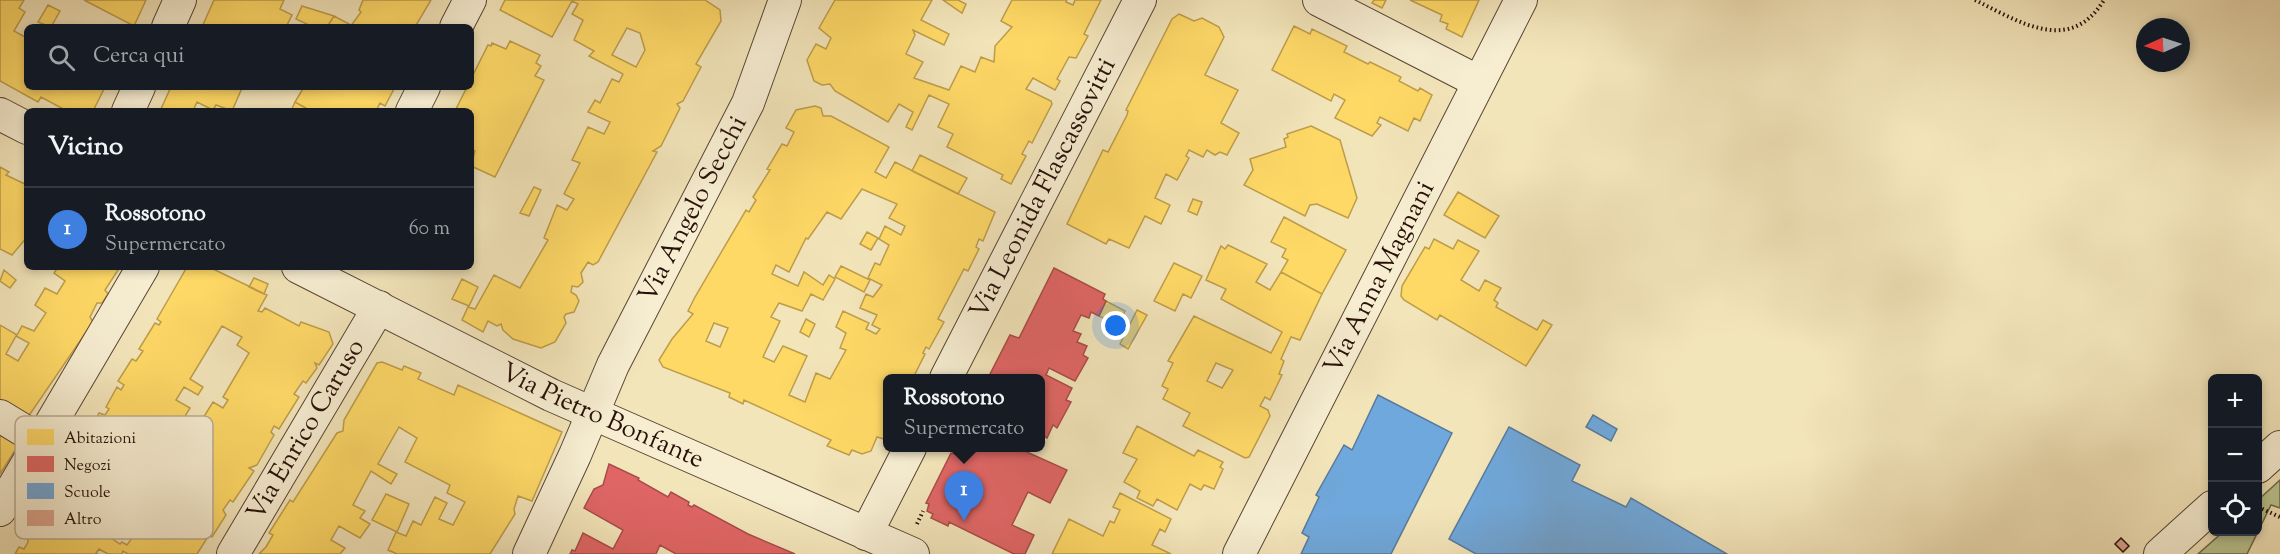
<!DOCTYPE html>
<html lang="it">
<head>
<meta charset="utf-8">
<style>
	:root { --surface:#171b24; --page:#20242c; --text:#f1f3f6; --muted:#9ea1a6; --line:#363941; --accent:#0f766e }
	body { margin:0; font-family:"Sorts Mill Goudy",serif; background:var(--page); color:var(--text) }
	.controls { position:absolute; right:18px; bottom:18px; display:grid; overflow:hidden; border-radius:9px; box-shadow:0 3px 9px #0003 }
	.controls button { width:54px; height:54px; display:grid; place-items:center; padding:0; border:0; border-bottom:2px solid var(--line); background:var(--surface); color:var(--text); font:30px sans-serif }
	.compass { position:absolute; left:2136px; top:18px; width:54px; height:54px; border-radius:50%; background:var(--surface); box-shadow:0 3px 9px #0003; rotate:267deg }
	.you { position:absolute; left:1116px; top:326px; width:21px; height:21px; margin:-15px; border:4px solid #fff; border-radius:50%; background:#1a73e8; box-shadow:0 0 0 9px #1a73e833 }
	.badge { display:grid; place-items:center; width:39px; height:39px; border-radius:50%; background:var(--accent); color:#fff; font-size:20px; font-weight:700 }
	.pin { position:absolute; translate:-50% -50px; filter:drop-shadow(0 2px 3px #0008) }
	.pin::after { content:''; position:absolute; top:32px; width:21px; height:18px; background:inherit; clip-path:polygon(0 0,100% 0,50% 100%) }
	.popup { position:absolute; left:883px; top:374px; width:162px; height:78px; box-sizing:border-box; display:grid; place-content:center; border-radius:9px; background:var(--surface); filter:drop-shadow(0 2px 4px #0005); font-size:20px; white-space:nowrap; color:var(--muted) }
	.popup b { font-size:22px; color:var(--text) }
	.popup::after { content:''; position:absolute; left:50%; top:100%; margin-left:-12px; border:12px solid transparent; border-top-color:var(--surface) }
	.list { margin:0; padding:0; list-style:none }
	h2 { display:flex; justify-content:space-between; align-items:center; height:78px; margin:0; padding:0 24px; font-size:26px }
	h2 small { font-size:20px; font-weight:400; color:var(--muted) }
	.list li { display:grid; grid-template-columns:39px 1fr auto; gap:18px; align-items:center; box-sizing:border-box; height:84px; padding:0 24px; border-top:2px solid var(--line) }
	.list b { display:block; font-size:22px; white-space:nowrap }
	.list p { margin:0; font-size:20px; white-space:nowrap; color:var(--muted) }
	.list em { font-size:20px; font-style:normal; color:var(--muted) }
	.icon { flex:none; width:33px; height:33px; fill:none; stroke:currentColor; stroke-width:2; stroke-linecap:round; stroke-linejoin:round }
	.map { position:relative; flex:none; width:2280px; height:554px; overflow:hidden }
	.search { position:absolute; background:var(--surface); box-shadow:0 3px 9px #0003; left:24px; top:24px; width:450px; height:66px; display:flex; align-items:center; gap:15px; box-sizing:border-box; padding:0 21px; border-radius:9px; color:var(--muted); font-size:22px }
	.panel { position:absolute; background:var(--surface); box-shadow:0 3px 9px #0003; left:24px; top:108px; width:450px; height:162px; border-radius:9px }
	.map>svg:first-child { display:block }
	.green { fill:#bbc590; stroke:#706a4c; stroke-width:1.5 }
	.homes { fill:#ffd966; stroke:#be9d4a; stroke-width:1.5; fill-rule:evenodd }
	.shops { fill:#e06666; stroke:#a84c4a; stroke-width:1.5 }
	.schools { fill:#6fa8dc; stroke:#597a9c; stroke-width:1.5 }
	.building { fill:#dda690; stroke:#261008; stroke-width:1.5 }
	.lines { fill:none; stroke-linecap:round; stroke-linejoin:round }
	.minor-casing { stroke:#594534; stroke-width:34 }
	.path { stroke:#261008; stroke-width:4; stroke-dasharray:1.5 3; stroke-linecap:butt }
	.minor { stroke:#f7eed2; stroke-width:32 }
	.labels { text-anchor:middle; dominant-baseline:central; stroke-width:6; stroke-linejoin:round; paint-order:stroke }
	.street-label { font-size:26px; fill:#261008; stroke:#f7eed2 }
	.key { fill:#f7eed2; stroke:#b8ab95; stroke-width:1.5 }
	.key-label { font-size:16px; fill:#261008 }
</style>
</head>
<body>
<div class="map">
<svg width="2280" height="554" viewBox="0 0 2280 554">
	<rect width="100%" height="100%" fill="#f3e5ba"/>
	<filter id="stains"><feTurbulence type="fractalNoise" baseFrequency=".00333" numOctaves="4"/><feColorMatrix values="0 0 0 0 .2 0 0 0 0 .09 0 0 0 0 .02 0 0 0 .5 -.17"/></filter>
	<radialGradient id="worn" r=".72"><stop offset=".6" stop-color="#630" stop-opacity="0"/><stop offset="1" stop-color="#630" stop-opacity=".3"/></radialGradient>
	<!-- green -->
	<path class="green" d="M2280,480V508L2271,505L2247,554H2198L2223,532H2258V500Z"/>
	<!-- homes -->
	<path class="homes" d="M0,0H24L19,8L25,12L14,31L27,38V87H105L93,111H67L41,97L38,102L0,81Z
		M84,0H146L134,26Z
		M214,0H284L280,9L292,15L286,27H202Z
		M363,0H431L415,27H350L361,12L359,10Z
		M505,0H705L720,10L721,21L696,64L701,67L683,101L677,104L680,108L661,146L653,151L657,152L598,262L593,265L588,262L581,273L583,282L578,287L572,286L571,292L576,295L579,301L574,312L566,314L564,317L566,323L555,342L541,348L513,339L503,330L501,324L497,326L488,321L483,332L462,320L468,307L475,309L494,275L520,288L548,240L544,238L557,205L567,210L574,199L564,194L580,163L572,160L588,127L604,134L610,122L588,112L595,100L600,103L612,79L619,82L623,74L589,56L594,51L574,40L583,20L572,14L578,4L572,1L552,37L500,10ZM627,28L640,33L645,50L636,67L612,55Z
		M835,0H932L921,20L949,34L944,45L913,30L915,35L906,54L923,62L914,78L949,90L961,66L975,72L981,57L994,62L995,46L1012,27L1001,21L1012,0H1067L1066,2L1073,5L1075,0H1101L1084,34L1088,36L1076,58L1069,57L1057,79L1060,81L1055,90L1033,78L1026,89L1051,101L1052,104L1032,143L1029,141L1022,154L1026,156L1011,184L1001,179L1003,175L947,147L953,134L938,127L949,104L929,95L912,130L906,127L913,112L899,104L888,122L835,91L830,84L822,85L814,81L807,60L816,44L826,49L831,38L819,28Z
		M943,0H958L966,4L962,13Z
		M1374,0H1386L1382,8L1372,3Z
		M1410,0H1479L1462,37L1446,29L1448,24L1440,21L1442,15Z
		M48,5L60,11L51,27L38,22Z
		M302,6L334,16L327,27H313L296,19Z
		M1179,14L1194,21L1202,18L1219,27L1224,37L1205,75L1238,90L1221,123L1239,133L1227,155L1220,152L1215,155L1207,150L1203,157L1189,150L1186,156L1189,158L1177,180L1166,174L1155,198L1170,205L1161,224L1145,216L1129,248L1109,239L1106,244L1067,224L1103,150L1108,152L1127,115L1128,111L1126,110L1172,19Z
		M334,16L351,25L350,27H327Z
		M1294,26L1310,34L1312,29L1347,46L1344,52L1368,64L1370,62L1401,77L1399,81L1418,91L1420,88L1432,95L1420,121L1414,118L1408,131L1380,117L1377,123L1381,125L1372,136L1335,118L1345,100L1334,94L1331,101L1272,70Z
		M510,41L540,55L536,63L541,66L535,76L544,80L495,177L471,166L475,151L471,149V111H455L467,87H471V79L488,45L491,46L492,43L506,49Z
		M171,87H240L242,88L232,111L216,105L213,110L197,102L193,111H160Z
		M304,87H395L385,106L380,103L376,111H311L295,102Z
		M295,102L311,111H291Z
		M815,106L821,108L823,116H831L889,147L875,172L886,178L895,162L995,212L983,241L979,239L976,247L979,249L968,271L964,269L938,319L944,322L929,349L926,347L923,353L925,354L913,378H888V432L884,439L877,437L871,451L862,454L852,450L849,455L827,446L831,440L744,400L743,404L729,397L730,393L663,367L659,360L672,339L693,314L688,311L695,297L746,210L749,212L756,200L753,197L770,170L767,169L782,144L787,146L794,132L786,128L796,110ZM862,189L897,204L889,218L905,226L901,235L885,226L879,239L889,245L880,265L875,263L868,278L882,285L873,297L866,294L860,308L877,315L872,325L880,329L876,334L866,329L869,323L843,311L836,327L846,333L840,348L846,350L830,379L816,373L805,402L789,395L807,356L783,346L774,362L763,357L780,321L771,317L779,303L802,311L811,294L823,300L835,279L829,275L823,285L804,272L798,286L772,274L776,265L789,272L806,238L808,239L827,212L841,219ZM714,323L728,328L720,347L706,341Z
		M1311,126L1340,140L1357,198L1348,218L1317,204L1310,205L1305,216L1244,185L1253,170L1250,159L1286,147L1284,139L1288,137L1287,134Z
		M920,155L967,178L958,194L912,171Z
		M0,167L9,172L6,175L27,185V237L12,255L0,249Z
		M534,187L541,190L529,216L520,213Z
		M1458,192L1499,216L1485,238L1444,215Z
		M1193,199L1202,202L1197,215L1188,211Z
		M1284,217L1346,250L1322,294L1281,272L1288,260L1282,257L1286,249L1271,242Z
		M867,232L878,238L871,250L860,244Z
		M1434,239L1453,249L1458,240L1479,251L1461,280L1479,291L1485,280L1501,288L1494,300L1498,303L1496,307L1537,330L1543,320L1552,325L1526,366L1440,315L1437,320L1404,300L1401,296L1402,286L1425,247L1429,249Z
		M1228,245L1267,264L1256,282L1270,290L1281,272L1322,294L1300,340L1291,337L1281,359L1284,361L1279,374L1282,375L1270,400L1265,397L1260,406L1268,410L1270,416L1249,457L1245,458L1183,426L1190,413L1163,399L1168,389L1162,386L1173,363L1168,361L1194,316L1271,353L1282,332L1221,299L1226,289L1206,280L1221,246L1225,249ZM1216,363L1233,370L1222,388L1207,381Z
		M1174,263L1202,276L1191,298L1183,294L1175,311L1154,301Z
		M841,266L870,280L864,292L835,277Z
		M58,267H120L105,290L108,294L102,303H97L90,317L93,322L28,417L0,400V325L17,335L22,326L34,331L46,313L35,305L45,288L57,294L65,281L54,273ZM16,336L29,343L18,361L6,354Z
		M187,267H209L267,295L258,311L262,312L265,308L299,326L301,322L329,332L333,344L319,365L315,363L317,368L306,383L303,381L294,394L299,397L279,429L274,426L271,432L274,435L257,465L249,468L254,471L233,502L230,500L223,510L226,515L212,537L209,535L197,554H128L123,551L122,554H108L99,549L96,553L98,554H15L19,547L24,549L28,542V529L36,524L40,518L36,516L51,494L56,496L74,466L71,463L83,443L87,445L90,440L87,436L99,413L105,415L109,409L106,407L117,387L121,390L124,385L118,381L132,359L136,361L143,351L139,349L155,323L159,325L161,322L157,319ZM222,326L242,337L237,345L249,353L223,397L228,400L223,408L213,402L198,426L200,429L197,434L208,440L184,474L159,459L190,408L176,400L184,387L198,395L203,387L190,379ZM153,467L185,487L181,492L169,486L149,516L143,512L142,518L145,520L127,545L122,542L120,544L111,538Z
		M4,270L16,280L10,288L0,281Z
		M254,278L268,284L264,294L249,287Z
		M462,279L478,287L469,306L452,299Z
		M1106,301L1125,311L1117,325L1099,316Z
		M1137,310L1147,315L1128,349L1120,344Z
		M806,319L815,324L809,337L800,332Z
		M382,362L402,370L404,366L421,373L418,379L454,395L458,385L562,432L532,501L518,496L514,509L515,514L490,554H397L388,550L396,532L406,536L413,521L421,525L435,497L447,503L439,519L453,525L465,502L447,493L450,485L405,462L417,438L399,427L378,464L397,474L391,484L371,471L353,505L365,511L360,518L370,524L360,538L339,526L331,540L345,548L340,554H259L266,547L273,535L269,533L290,500L293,502L337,433L343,431L344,420L377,363Z
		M1137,426L1194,456L1198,450L1223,462L1220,467L1223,469L1214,489L1204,485L1201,490L1190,484L1177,510L1157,499L1153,506L1137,498L1140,491L1124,482L1137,459L1123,453Z
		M0,432L19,444L0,474Z
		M1120,493L1171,519L1165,532L1160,529L1152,545L1171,554H1052L1069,519L1103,536L1110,521L1114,523L1120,510L1113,507Z
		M386,494L409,504L397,532L372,520Z"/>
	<!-- shops -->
	<path class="shops" d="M1054,268L1105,294L1103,299L1106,301L1099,316L1091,312L1089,318L1081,315L1073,331L1081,334L1077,342L1087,346L1083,355L1088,358L1075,381L1049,368L1046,375L1072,388L1066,400L1071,402L1057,428L1053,425L1047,438L1040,434V378H988L1010,335L1019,338Z
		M958,448L965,451L967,448H1018L1067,470L1050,503L1028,492L1012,525L1034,535L1025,554H1014L949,522L948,526L931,518L933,514L927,511L929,504L926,503L951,453L955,454Z
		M609,464L639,478L638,480L668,497L671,492L689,502L688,505L692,507L694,505L748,534L795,554H676L660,545L656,554H570L572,550L575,551L583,533L613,549L623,530L584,508L594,489L603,485Z"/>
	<!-- schools -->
	<path class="schools" d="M1378,395L1452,433L1391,554H1301L1309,537L1302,533L1319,497L1316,495L1344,445L1352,450Z
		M1593,415L1617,429L1611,441L1586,427Z
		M1509,427L1580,465L1572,481L1626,507L1631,498L1727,554H1476L1449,539Z"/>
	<!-- building -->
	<path class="building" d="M2121,538L2129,546L2123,552L2115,544Z"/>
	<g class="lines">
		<defs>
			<g id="minor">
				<path d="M1319,0L1479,82"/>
				<path d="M168,27L180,0"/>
				<path d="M456,27L470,0"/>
				<path d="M128,111L139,87"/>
				<path d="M412,111L424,87"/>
				<path d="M0,114L27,128"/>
				<path id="s1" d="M298,267L551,395L913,554"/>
				<path id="s2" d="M946,378L1140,0"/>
				<path d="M0,416L41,441"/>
				<path d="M2258,467L2280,447"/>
				<path d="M0,510L143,267"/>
				<path d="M866,534L910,448"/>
				<path id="s3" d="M233,554L379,307"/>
				<path id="s4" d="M529,554L575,455L613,365L748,103L785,0"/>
				<path id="s5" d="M1239,554L1521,0"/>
				<path d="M2160,554L2212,507"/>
			</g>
		</defs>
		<!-- minor casing -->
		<use href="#minor" class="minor-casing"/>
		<!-- path -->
		<path class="path" d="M1975,0C2018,21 2070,56 2104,0
			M2258,507L2280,517
			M917,524L923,511"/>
		<!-- minor -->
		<use href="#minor" class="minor"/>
	</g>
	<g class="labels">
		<!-- street labels -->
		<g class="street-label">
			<text stroke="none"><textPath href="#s2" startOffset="213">Via Leonida Flascassovitti</textPath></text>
			<text stroke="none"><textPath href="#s4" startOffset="382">Via Angelo Secchi</textPath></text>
			<text stroke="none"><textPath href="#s5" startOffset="310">Via Anna Magnani</textPath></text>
			<text stroke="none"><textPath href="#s1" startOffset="339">Via Pietro Bonfante</textPath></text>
			<text stroke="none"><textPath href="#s3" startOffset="144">Via Enrico Caruso</textPath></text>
		</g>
	</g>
	<!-- legend -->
	<rect x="15" y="416" width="198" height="123" rx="9" class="key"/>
	<rect x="27" y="429" width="27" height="16" fill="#ffd966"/>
	<rect x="27" y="456" width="27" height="16" fill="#e06666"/>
	<rect x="27" y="483" width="27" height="16" fill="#6fa8dc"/>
	<rect x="27" y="510" width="27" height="16" fill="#dda690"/>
	<g class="key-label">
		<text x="64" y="443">Abitazioni</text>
		<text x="64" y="470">Negozi</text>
		<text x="64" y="497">Scuole</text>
		<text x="64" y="524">Altro</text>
	</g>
	<rect width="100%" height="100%" filter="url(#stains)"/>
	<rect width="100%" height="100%" fill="url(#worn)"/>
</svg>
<div class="controls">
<button>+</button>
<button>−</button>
<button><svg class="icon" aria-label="locate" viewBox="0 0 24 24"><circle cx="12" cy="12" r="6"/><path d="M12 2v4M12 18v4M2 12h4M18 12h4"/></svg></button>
</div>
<svg class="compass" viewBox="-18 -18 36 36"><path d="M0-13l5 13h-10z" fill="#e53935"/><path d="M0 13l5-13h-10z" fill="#9ea1a6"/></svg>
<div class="you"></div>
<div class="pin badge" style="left:964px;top:521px;background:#3f7fe0">1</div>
<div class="popup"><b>Rossotono</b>Supermercato</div>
<div class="search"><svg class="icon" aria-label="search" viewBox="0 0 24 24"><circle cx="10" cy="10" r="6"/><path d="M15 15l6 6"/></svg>Cerca qui</div>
<section class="panel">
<h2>Vicino<small></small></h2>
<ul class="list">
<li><span class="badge" style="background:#3f7fe0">1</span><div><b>Rossotono</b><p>Supermercato</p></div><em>60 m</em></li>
</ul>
</section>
</div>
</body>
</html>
